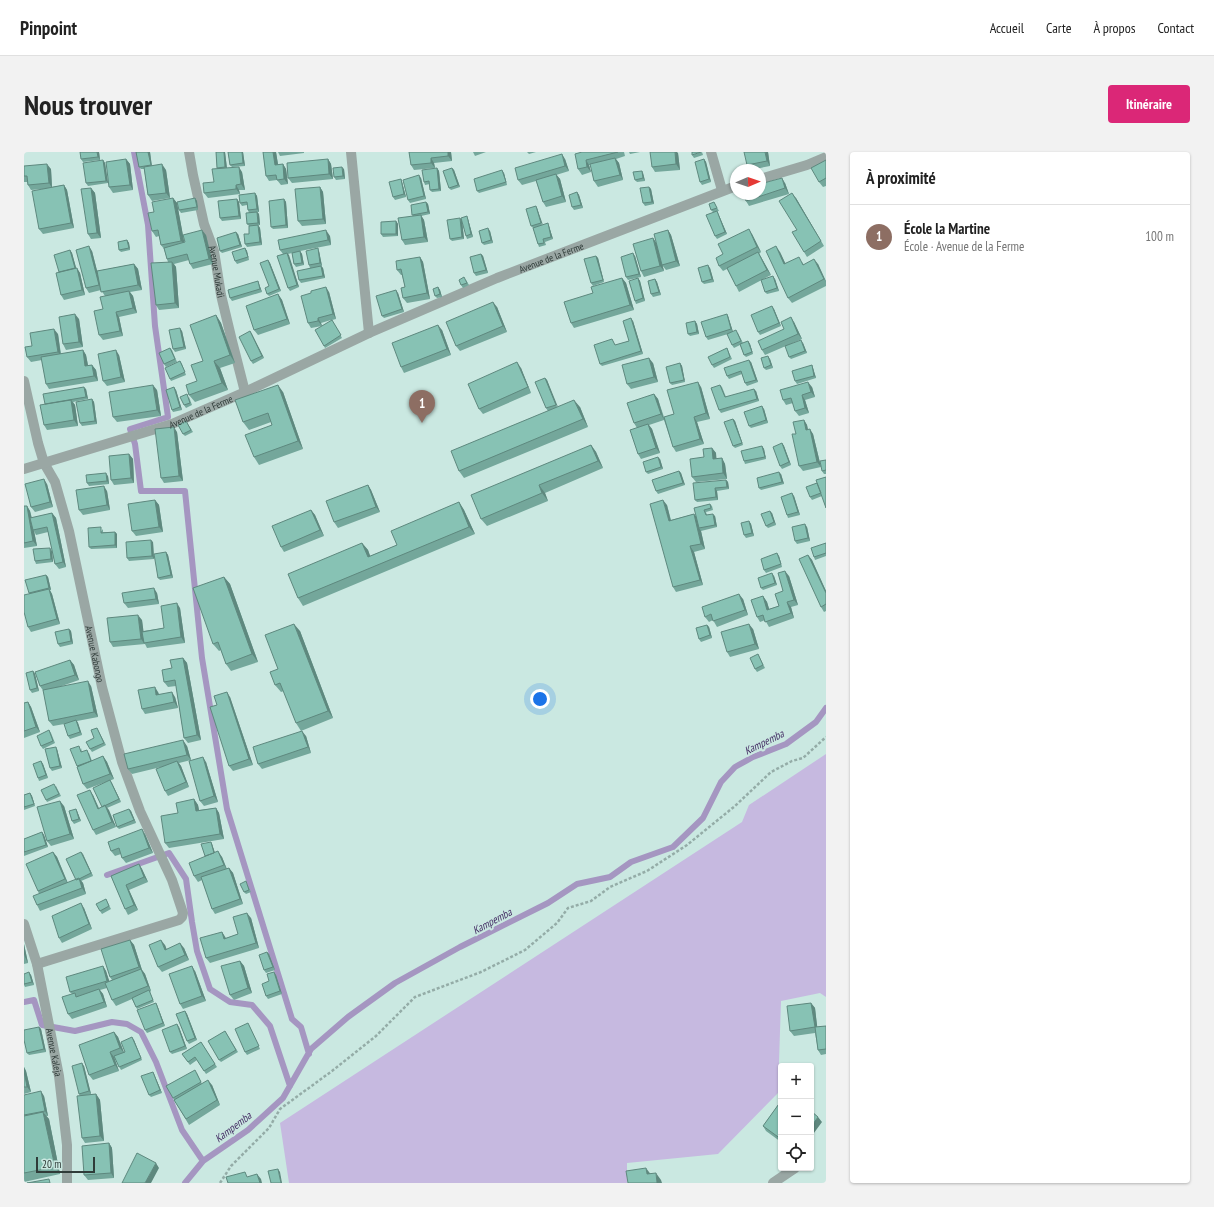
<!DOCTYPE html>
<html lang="fr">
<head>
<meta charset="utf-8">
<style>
	:root { --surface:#fff; --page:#f2f2f2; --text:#222; --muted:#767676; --line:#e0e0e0; --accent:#db2777 }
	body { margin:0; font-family:"PT Sans Narrow",sans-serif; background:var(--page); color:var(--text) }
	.controls { position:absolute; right:12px; bottom:12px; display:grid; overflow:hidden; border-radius:4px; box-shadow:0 1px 3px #0004 }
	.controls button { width:36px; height:36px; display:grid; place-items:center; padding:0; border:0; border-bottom:1px solid var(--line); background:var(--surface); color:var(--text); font:20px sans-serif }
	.compass { position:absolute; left:706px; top:12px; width:36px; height:36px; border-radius:50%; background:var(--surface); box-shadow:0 1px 3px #0004; rotate:88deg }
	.scale { position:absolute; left:12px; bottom:10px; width:59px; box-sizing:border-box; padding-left:4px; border:2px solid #2f3c39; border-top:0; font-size:11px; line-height:14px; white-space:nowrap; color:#2f3c39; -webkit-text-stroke:3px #cae8e1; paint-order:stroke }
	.you { position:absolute; left:516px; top:547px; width:14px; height:14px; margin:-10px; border:3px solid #fff; border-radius:50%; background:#1a73e8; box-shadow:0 0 0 6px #1a73e833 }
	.badge { display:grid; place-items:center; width:26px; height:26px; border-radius:50%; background:var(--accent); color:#fff; font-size:13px; font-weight:700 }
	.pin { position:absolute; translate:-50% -33px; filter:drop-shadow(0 1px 2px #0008) }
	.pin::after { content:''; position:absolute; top:21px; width:14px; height:12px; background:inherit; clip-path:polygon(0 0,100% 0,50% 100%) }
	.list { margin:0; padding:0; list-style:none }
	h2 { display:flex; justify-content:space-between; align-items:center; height:52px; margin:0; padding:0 16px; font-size:17px }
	h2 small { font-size:13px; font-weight:400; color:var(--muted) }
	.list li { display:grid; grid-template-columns:26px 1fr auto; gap:12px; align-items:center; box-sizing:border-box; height:64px; padding:0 16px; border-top:1px solid var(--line) }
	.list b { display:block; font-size:15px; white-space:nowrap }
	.list p { margin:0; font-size:13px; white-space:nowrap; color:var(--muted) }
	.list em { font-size:13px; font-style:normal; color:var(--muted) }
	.icon { flex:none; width:22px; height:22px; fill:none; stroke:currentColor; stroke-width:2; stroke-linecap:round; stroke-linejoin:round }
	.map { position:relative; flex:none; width:802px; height:1031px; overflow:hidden; border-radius:4px }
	header { display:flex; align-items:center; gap:24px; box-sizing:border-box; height:56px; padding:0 20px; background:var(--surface); border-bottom:1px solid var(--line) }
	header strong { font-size:19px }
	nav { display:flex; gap:22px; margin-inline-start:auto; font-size:14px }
	.intro { display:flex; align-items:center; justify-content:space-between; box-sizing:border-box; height:96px; padding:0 24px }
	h1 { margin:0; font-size:28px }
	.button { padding:10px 18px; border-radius:4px; background:var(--accent); color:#fff; font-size:14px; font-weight:700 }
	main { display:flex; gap:24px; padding:0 24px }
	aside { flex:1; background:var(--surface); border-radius:4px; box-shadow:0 1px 3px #0004 }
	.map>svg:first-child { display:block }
	.green { fill:#c6b9e0 }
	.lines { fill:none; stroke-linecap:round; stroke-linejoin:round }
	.stream { stroke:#a596c1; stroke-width:6 }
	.path { stroke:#94aca7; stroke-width:2.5; stroke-dasharray:3 2; stroke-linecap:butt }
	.minor { stroke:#9aa7a4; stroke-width:10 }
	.wall { fill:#74a79b }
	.shaded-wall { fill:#5e887e }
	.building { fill:#87c2b4; stroke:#5e887e }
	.labels { text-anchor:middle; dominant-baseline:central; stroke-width:4; stroke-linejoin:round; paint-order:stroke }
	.street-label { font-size:10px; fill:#2f3c39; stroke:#cae8e1 }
	.water-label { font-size:11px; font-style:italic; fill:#463066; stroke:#cae8e1 }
</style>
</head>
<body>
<header>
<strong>Pinpoint</strong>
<nav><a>Accueil</a><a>Carte</a><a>À propos</a><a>Contact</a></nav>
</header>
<div class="intro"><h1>Nous trouver</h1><a class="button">Itinéraire</a></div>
<main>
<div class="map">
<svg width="802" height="1031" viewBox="0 0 802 1031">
	<rect width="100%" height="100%" fill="#cae8e1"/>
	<!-- green -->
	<path class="green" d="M802,602V845L796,841L757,849L754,941L694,1002L603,1011V1031H265L256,971L718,670L725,653Z"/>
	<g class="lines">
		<!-- stream -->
		<path class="stream" d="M110,0L124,73L131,174L144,265L106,277L111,292L117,339H161L178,506L203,657L268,867L277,875L285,902
			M83,723L145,701L162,727L168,770L173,799L186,837L206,850L228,853L246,874L266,934
			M0,850L10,848L18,873L51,879L88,870L103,872L117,880L132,910L158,978L179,1009
			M161,1031L179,1009L224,978L259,946L287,897L324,865L371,831L436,795L524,751L553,732L586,725L607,710L649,695L679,666L697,630L711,615L729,605L762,592L792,570L802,556"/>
		<!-- path -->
		<path class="path" d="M196,1031L207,1014L245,976L256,957L308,919L352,884L391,845L457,820L501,798L533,771L544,756L567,749L586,735L623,719L663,693L711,654L747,620L768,609L779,606L802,585"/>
		<!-- minor -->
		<g class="minor">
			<path id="s1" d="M165,0L169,23L180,72L190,99L197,143L208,189L221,240"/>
			<path d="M327,0L345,181"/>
			<path d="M687,0L698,38"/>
			<path d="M736,27L783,13L802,5"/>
			<path id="s2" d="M0,229L14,291L20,311L31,330L45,379L78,535L98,610L116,659L148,728L159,761L158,765L155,768L13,812"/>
			<path id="s3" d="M0,317L148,272L221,240L345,181L473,126L712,34"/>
			<path id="s4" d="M0,772L13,812L35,924L43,993V1031"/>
			<path d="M749,1031L771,1016"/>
		</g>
	</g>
	<!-- wall -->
	<path class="wall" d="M75,0L76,8L59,10L57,7Z
		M112,0H126L128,14L142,18L146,46L128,49L124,43L120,17H117L115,15Z
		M192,0H201L203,16L218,20L221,38H215L216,42L184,46L180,41L190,30L194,17L193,16Z
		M204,0H219L221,14L208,15L206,13Z
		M239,0H252L254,13L259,12L262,17L264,32L257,33L253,28L245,29L242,24Z
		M254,0H280V1L256,4Z
		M385,0H427L428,9L410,11L411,16L390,18L387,13Z
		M449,0H462L451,4Z
		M503,0H512L505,2Z
		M558,0H600L601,4L592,7L595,11L599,28L574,35L570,29L567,13H565L567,20L558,23L554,17Z
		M605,0H616L606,2Z
		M678,0L679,3L670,6L668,3Z
		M744,0L746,14L726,18L723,13Z
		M654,1L656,18L631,20L628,15Z
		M102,7L106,12L109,38L89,41L85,35Z
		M304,7L307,12L309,27L268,31L264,26Z
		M541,7L545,19L532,23L536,27L542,50L522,55L519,50L512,29L498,33L494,28Z
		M680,7L682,10L687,30L678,33L676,30Z
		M79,8L81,11L84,31L64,34L62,31Z
		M802,8V34L799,35L795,30Z
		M0,14L27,17L28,35L40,33L43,38L50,76L19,82L15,77L18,37L7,38L4,33L3,30H0Z
		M413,16L415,19L417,39L408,40L406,38V32L401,33L400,30Z
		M428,16L430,18L436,35L427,38L425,36Z
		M320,17L321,27L312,28L310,25Z
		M618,19L619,21L621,29L613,30L611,28Z
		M480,21L483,33L455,41L453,39Z
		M397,26L402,47L386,51L384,48Z
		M377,27L378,30L382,45L371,48L369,45Z
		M761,31L765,42L725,54L722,49Z
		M296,35L299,40L302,72L278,74L274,69Z
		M625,35L627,37L630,52L621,54L619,51Z
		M67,36L71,41L77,86L67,87L64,82Z
		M553,40L555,43L559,56L550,58L548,55Z
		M231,41L233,44L235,60H233L235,62L236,73H234L236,76L238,93L223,95L221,92L225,82V74L223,72L225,61L224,58L223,53L218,54L216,51Z
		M149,46L153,51L160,90L182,83L189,112L169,117L166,112L165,108L150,112L152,115L155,156L135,158L132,153L144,110L143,107L140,97L137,93L135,84L132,85L128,79L130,60Z
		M171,46L173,49L174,58L157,61L155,58Z
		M772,46L800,94L783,105L780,100L773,78Z
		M213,47L215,50L217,67L198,69L196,66Z
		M260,47L262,50L264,76L249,77L247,75Z
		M402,50L404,52L406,62L397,64L400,68L404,90L381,93L378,88L389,64L388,63Z
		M690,50L695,59H693L703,82L693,87L691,84L689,60L687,58Z
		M513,56L518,73L525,74L529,87L521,90L522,93L515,95L514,92L509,76L507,74Z
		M444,67L449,85L443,87L442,84Z
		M438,68L440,87L428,89L426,87Z
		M372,69L374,72V84L359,85L357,82Z
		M644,78L647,83L656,114L642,118L638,113Z
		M466,79L469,91L460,93L458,91Z
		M214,82L218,95L198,101L196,99Z
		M728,82L737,100L735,102L737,105L747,123L715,140L712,134L703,117L699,119L695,114L699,102Z
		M306,84L307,93L276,99L278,102L280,113L272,115L270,112L268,101L264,102L275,135L266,139L264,136L259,102L256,98Z
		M629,86L633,92L640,119L620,125L617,119Z
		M103,88L105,91L106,98L97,100L95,98Z
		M221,96L223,99L225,108L213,112L211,109Z
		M46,98L48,101L52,116L56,121L61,143L40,148L37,143L35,120Z
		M68,99L73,119L110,112L114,117L118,138L106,140L109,144L113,161L95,165L99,184L79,188L75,183L81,144L77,138L65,141L62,136Z
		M295,99L298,114H297L299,116L301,126L277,131L275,128L286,116L285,113Z
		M756,100L761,111L778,110L780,113L794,112L802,129V134L768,151L764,146Z
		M457,102L459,104L464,121L452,124L450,121Z
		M572,104L574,106L580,130L569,134L567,131Z
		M611,104L617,125L604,128L602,125Z
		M396,105L399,110L406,147L383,151L379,146L381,135L378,123H377L373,118Z
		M244,108L246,111L257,139L245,144L243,142L245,134Z
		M686,116L690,130L680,132L678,130Z
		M598,126L602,131L610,158L550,176L547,171Z
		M614,126L616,129L621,149L612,152L611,149Z
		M631,127L633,130L637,143L629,145L627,142Z
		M751,127L755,139L743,142L741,140Z
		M442,128L445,133L439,136L437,133Z
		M234,129L235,132L238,140L208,149L206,146Z
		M414,135L416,138L418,145L413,146L411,144Z
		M305,140L312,167L308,168L318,186L301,196L300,194L307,168L297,171L298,174L287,176L284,171Z
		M374,141L380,160L360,166L358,164Z
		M254,142L258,148L266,172L234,183L230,178Z
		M473,155L483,180L436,199L432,194Z
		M750,157L757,174L736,183L734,180Z
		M192,163L197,171L211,211L196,216L204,238L171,250L165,243L173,229Z
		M704,164L709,180L714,181L719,191L724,189L726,192L729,202L722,205L720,203L716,193L710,196L708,193L704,182L684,188L682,185Z
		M55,167L59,195L42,198L39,192Z
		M609,169L619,202L578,214L576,212L588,187L591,193L605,189Z
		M671,169L673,172L675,182L666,184L664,182Z
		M770,170L778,187L741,203L738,198L760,177Z
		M418,178L427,203L380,221L377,215Z
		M158,179L162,197L151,200L149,197Z
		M226,179L240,206L229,212L227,209Z
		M34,182L37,202L59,198L62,203L64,213H68L72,218L74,229L25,237L22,232L18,208L7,210L3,205L8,194Z
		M779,191L783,201L767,207L765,205Z
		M146,196L148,198L153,210L142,215L140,212Z
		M703,196L708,207L690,216L688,213Z
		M95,203L101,230L83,234L79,229Z
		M746,207L749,216L742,218L740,216Z
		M156,209L158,212L162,223L147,229L146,227Z
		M727,210L734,230L723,234L721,231L718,222L705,227L703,224Z
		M629,211L634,230L607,237L603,232Z
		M656,211L658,214L661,230L648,233L646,231Z
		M788,213L789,216L792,226L773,232L771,229Z
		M497,216L507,241L459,262L455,257Z
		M521,226L523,228L533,255H556L564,275L440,326L435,319L524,259L522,256Z
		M696,233L698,235L702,245L732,239L735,249L697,261L695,258Z
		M677,235L686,267L673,270L680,292L652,300L649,295L640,268L625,273L628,277L636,301L617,307L614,302L613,276L610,271L630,242L634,247L640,265L650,262Z
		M788,235L791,245L781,248L785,261L775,264L771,259L769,251L762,253L759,248Z
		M62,237L64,247L49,250L51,253L54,274L23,278L20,273L21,252Z
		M133,238L137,264L93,270L89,265Z
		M152,238L158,258L149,260L148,258Z
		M259,240L279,297L235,313L230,305L248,273L247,270L225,278L219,270Z
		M165,245L168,253L162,256L160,253Z
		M68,247L70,250L73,272L58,274L56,271Z
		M740,257L744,271L727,276L725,274Z
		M709,267L711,269L719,293L711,296L709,294Z
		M780,268L783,273L784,278L789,282L797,315L779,319L775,314L772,282Z
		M162,269L169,280L161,284L159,282Z
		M153,280L159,329L140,331L137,326Z
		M758,291L760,294L767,313L758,317L756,314Z
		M567,293L572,300L579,316L521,341L524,349L463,374L457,367Z
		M738,294L740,297L742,307L721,312L720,309Z
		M688,296L692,301V307L698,306L701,312L703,327L672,330L668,325L680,305Z
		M105,302L109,307L110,331L90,333L87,328Z
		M636,307L639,317L624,322L622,320Z
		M802,308V322H800L798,319Z
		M655,319L657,321L661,333L634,342L632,339Z
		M757,322L760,332L737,338L735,336Z
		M84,324L85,332L65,334L63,331Z
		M702,328L704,330L705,337L693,339L694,348L673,350L671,348Z
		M793,331L798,344L788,348L786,345Z
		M23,332L29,355L11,360L7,355Z
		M344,333L347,338L356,360L314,376L310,370Z
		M83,339L86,358L59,363L55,358Z
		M770,344L776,363L764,366L763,363Z
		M131,348L135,353L139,380L112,384L108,379Z
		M435,350L440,358L451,382L279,454L274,446L338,391L344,398L346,404L373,393Z
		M686,352L688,354L689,358L682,360L683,363L691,364L693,375L677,379L681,397L670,400L679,433L652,440L649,435L643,353L647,368L670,362L672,364Z
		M0,354H3L6,359L8,366L28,361L32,366L42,415L35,417L31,412L24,380L12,383L10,379L13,394L0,396Z
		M287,358L291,363L300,384L260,400L257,395Z
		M748,361L752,373L744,376L742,374Z
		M725,369L727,372L730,384L722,386L720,383Z
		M783,375L786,389L773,392L771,389Z
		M79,377V380H91L93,382V396L67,397L65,395Z
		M129,390L130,407L105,409L103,406Z
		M802,391V404L791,408L790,405Z
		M28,399L29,410L12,412L11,409Z
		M142,400L144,403L149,426L136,428L134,426Z
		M784,403L788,408L802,439V459L800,460L797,455Z
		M755,404L758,415L742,421L740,418Z
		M22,423L24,425L27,438H26L28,442L36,472L7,480L4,475L5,442V441Z
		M750,424L753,433L739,438L737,436Z
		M765,424L774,453L767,455L770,466L745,475L741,468L736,470L733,465L739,444L743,450L745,457L755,454Z
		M200,425L206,432L234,510L207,519L202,512L197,498L195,499L189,492Z
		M133,441L135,452L104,456L100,451Z
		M719,447L724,463L693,475L689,468L685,470L681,465Z
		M156,456L161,491L123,496L121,492L89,495L86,490L118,468L119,479L140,476Z
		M683,473L685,475L688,486L677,490L675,487Z
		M45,477L47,479L49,492L36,495L34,492Z
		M729,477L735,497L706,505L703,500Z
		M276,479L309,566L277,579L272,571L260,539L257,540L251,533L254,517Z
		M734,502L741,516L733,520L731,517Z
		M159,506L163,511L177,588L164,591L160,586L152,534L144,535L140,530Z
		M46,508L50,513L55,528L35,535L67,534L74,565L53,569L54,571L58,583L46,587L44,584L46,571L29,574L25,569L20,540L16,534Z
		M9,519L11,522L15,539L8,541L6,538Z
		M134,540L135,542L151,545L154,556L121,562L118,557Z
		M206,545L229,613L209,619L205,614Z
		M4,550L7,555L16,580L0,586V551Z
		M73,576L82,593L68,600L66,597L70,586Z
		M25,578L27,581L31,591L19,597L17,594Z
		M282,584L287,601L238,617L234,612Z
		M163,594L167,608L155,611L157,614L165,635L144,644L141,639L137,615L108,622L104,617Z
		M57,596L58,600L65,601L68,609L79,604L83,610L90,627L63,637L59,632L53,615Z
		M33,597L38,616L28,619L26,616Z
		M17,609L19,612L24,626L15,629L14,626Z
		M182,610L194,650L180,654L176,649Z
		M86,628L97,650L83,656L92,675L72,683L69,678V643L75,656L78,655Z
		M32,634L37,644L23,650L22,648Z
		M6,641L8,644L11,654L0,658V643Z
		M170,647L174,653L175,658L192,656L195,661L200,687L145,696L141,691L154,661Z
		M40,654L50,687L27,694L23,689Z
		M52,657L53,659L57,669L50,672L48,669Z
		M105,657L107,659L112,671L95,677L93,675Z
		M18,680L20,683L24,695L0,704V687Z
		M121,682L129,701L102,711L98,706L97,702L91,704L87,699Z
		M187,690L188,692L191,701L198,705L203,717L205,716L209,721L219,752L191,762L188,757L178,728L174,730L170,724L181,705Z
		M29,700L33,705L44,731L52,728L57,700L69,724L57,729L59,731L62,742L16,759L13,753L15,742L14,739Z
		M115,712L118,717L124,730L105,738L114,758L104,763L101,757L87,724Z
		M223,732L227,740L222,742L220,740Z
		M82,747L87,757L78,762L76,759Z
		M60,756L68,777L38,791L35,786Z
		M227,766L235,796L186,811L182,806L198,780L202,786L214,782Z
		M106,788L110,793L118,818L121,822L127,839L126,840L130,850L113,857L108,847L92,854L88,848L83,836L76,838L79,842L83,855L48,867L44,862L48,842L46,840L79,814L82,819L85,830L88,828L86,825Z
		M0,792L4,811L0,812Z
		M141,793L142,797L160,796L165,808L138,820L134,815Z
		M243,800L245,802L251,818L242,821L240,818Z
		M216,809L220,814L228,841L210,848L206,843Z
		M171,819L182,849L159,857L156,852Z
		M0,822L7,823L10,833L1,835L0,833Z
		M252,823L258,842L244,847L242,844L245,829Z
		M787,851L791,856L793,875L802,874V902L797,903L794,898L791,881L770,884L766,879Z
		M133,853L141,874L123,881L121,878Z
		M161,859L163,862L173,888L165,892L163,889Z
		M225,873L236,897L223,903L221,900Z
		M15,875L17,877L22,900L5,903L3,901Z
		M155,875L163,897L148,902L146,900Z
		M201,879L214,900L197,910L195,908Z
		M90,880L94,885L100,900H101L110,888L118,908L97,918L90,905L95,919L69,928L65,923Z
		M177,890L193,915L182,922L173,908L166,913L158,902Z
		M60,914L67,942L63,943L72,942L76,948L80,989L61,991L58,986L56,944L55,942Z
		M0,915L2,919L7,940L0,942Z
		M129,920L130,922L138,941L127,945L125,943Z
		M173,921L178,932L188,933L196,953L165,973L149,946Z
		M0,943L20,944L24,964H22L25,967L36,1022L0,1030Z
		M757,949V990L742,979L739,974Z
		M85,991L88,996L90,1026L64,1028L60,1023Z"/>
	<!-- shaded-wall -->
	<path class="shaded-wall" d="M73,0H75L76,8L74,5Z
		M124,0H126L128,16L127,13Z
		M200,0H201L203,17L201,15Z
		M218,0H219L221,14L219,11Z
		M249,0H252L255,18L251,13Z
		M424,0H427L428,9L424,4Z
		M651,0H653L654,1L656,18L652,12Z
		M741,0H744L746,14L743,9Z
		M538,2L541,7L545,19L541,14Z
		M407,6L410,11L411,16L407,11Z
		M591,6L595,11L599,28L596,23Z
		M102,7L106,12L109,38L106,33Z
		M304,7L307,12L309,27L305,22Z
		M680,7L682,10L687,30L685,27Z
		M79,8L81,11L84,31L82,29Z
		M562,8L565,13L567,20L563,15Z
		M23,12L27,17L28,36L25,31Z
		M138,12L142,18L146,46L142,41Z
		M259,12L262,17L264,32L260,27Z
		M215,15L218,20L221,38L217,32Z
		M318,15L320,17L321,27L319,24Z
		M413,16L415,19L417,39L415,37Z
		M428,16L430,18L436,35L434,33Z
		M478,18L480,21L483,33Z
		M618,19L619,21L621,29L619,26Z
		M532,22L536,27L542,50L538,44Z
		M395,23L397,26L402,47L400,44Z
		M758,26L761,31L765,42L761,36Z
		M377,27L378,30L382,45L380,42Z
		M40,33L43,38L50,76L47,71Z
		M212,33L215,38L216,42L212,37Z
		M296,35L299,40L302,72L299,67Z
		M625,35L627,37L630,52L628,50Z
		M67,36L71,41L77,86L73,81Z
		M553,40L555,43L559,56L557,53Z
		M231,41L233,44L235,60L233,57Z
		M768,41L772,46L800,94L797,89Z
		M149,46L153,51L161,94L157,89Z
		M171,46L173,49L174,58L173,55Z
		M213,47L215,50L217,67L215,64Z
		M260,47L262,50L264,76L262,73Z
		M402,50L404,52L406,62L404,60Z
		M512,54L513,56L519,73L517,71Z
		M693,59L694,61L703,82L701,80Z
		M233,60L235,62L236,73L234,71Z
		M397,63L400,68L404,90L400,85Z
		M443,64L444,67L449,85L447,82Z
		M436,66L438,68L440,87L438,85Z
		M372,69L374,72V84L372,82Z
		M524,71L525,74L529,87L527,85Z
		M234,73L236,76L238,93L236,90Z
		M464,76L466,79L469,91L467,88Z
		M725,77L728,82L737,100L733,95Z
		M178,78L182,83L189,112L185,107Z
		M302,78L306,84L307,93L304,88Z
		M644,78L647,83L656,114L652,109Z
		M212,80L214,82L218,95L216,93Z
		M629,86L633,92L640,119L636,114Z
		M103,88L105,91L106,98L105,96Z
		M65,94L68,99L78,138L75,133Z
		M752,94L756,100L764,117L760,112Z
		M221,96L223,99L225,108Z
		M294,96L295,99L298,114L296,111Z
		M46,98L48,101L53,119L51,116Z
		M276,99L278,102L280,113L278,111Z
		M734,100L737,105L747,123L743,118Z
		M263,101L265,103L275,135L273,133Z
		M609,101L611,104L617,125L615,122Z
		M457,102L459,104L464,121L462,118Z
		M572,104L574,106L580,130L579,128Z
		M396,105L399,110L406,147L403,141Z
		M790,107L794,112L802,130L800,127Z
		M244,108L246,111L257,139L255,137Z
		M148,110L152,115L155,156L151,151Z
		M110,112L114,117L118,138L114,133Z
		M684,113L686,116L690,130L688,127Z
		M297,114L299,116L301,126L299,124Z
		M53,116L56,121L61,143L58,138Z
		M749,124L751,127L755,139L753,136Z
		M598,126L602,131L610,158L606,153Z
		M614,126L616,129L621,149L619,146Z
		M631,127L633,130L637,143L635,140Z
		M234,129L235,132L238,140L236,137Z
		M302,135L305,140L312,167L309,162Z
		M414,135L416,138L418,145L416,142Z
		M372,138L374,141L380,160L378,157Z
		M105,139L109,144L113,161L109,156Z
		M254,142L258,148L266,172L263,167Z
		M469,150L473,155L483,180L479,174Z
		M748,154L750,157L757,174L755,171Z
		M92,160L95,165L99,184L96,179Z
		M51,162L55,167L59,195L55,190Z
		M703,162L704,164L709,180L707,177Z
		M192,163L197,171L211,211L206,203Z
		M767,165L770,170L778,187L774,182Z
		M294,166L297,171L298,174L294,169Z
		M607,166L609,169L619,202L617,199Z
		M671,169L673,172L675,182L673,180Z
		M414,173L418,178L427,203L423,197Z
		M156,176L158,179L162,197L160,195Z
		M30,177L34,182L37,205L34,200Z
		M226,179L228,182L240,206L238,204Z
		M777,188L779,191L783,201L781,199Z
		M724,189L726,192L729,202L728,200Z
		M59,198L62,203L65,219L61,214Z
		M92,198L95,203L101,230L97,225Z
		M744,204L746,207L749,216L747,213Z
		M625,206L629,211L634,230L630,225Z
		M725,208L727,210L734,230L732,228Z
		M190,209L196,216L204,238L198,231Z
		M493,210L497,216L507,241L504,235Z
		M656,211L658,214L661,230L660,228Z
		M68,213L72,218L74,229L70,224Z
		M788,213L789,216L792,226L790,224Z
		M521,226L523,228L534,255L532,253Z
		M674,230L677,235L686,267L682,261Z
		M784,230L788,235L791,245L787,240Z
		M129,233L133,238L137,264L133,258Z
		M254,233L259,240L279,297L274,289Z
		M60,235L62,237L64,247L62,245Z
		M150,235L152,238L158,258L156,255Z
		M730,237L732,239L735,249L733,247Z
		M630,242L634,247L640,268L637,262Z
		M778,243L781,248L785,261L781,256Z
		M68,247L70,250L73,272L71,269Z
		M47,248L51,253L54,274L50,268Z
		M550,248L556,255L564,275L559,267Z
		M738,254L740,257L744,271L742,268Z
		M670,265L673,270L680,292L676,287Z
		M709,267L711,269L719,293L718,291Z
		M780,268L783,273L785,283L782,278Z
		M624,272L628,277L636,301L632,296Z
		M150,275L153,280L159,329L155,324Z
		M786,277L789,282L797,315L793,310Z
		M758,291L760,294L767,313L765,310Z
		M567,293L572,300L579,316L574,309Z
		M738,294L740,297L742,307L741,305Z
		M688,296L692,301L693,312L689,307Z
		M105,302L109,307L110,331L107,326Z
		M634,305L636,307L639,317L637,315Z
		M698,306L701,312L703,327L699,321Z
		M655,319L657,321L661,333L659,331Z
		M755,320L757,322L760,332L758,330Z
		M82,321L84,324L85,332L83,329Z
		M20,327L23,332L29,355L26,350Z
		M702,328L704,330L705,337L703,335Z
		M344,333L347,338L356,360L352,355Z
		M515,333L521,341L524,349L518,341Z
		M80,334L83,339L86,358L83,353Z
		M691,336L693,339L694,348L692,345Z
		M768,341L770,344L776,363L774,360Z
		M131,348L135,353L139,380L135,375Z
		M639,348L643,353L648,374L645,369Z
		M435,350L440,358L451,382L445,375Z
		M3,354L6,359L10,378H9L10,379L13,394L9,389Z
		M287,358L291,363L300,384L296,378Z
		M746,359L748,361L752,373L750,370Z
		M28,361L32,366L42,415L39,410Z
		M670,362L674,367L675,376L677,379L681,397L677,392Z
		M689,362L691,364L693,375L691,373Z
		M725,369L727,372L730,384L728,381Z
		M781,372L783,375L786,389L784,386Z
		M91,380L93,382V396L91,393Z
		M127,388L129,390L130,407L128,404Z
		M338,391L344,398L349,412L344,405Z
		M666,394L670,400L679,433L676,428Z
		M26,396L28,399L29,410L27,407Z
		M142,400L144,403L149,426L147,423Z
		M753,401L755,404L758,415L757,412Z
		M784,403L788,408L802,439V441Z
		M761,419L765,424L774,453L770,448Z
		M748,421L750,424L753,433L751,431Z
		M22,423L24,425L27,438L25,436Z
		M200,425L206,432L234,510L228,502Z
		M130,436L133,441L135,452L132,447Z
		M25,437L28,442L36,472L33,467Z
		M715,442L719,447L724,463L721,458Z
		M739,444L743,450L747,463L743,458Z
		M763,450L767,455L770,466L767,461Z
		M153,451L156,456L161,491L157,485Z
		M114,463L118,468L121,490L120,491L117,487Z
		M270,472L276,479L309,566L304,559Z
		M725,472L729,477L735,497L731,492Z
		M683,473L685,475L688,486L686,483Z
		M45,477L47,479L49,492L47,489Z
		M159,506L163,511L177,588L173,583Z
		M46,508L50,513L55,528L51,523Z
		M9,519L11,522L15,539L13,536Z
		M64,529L67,534L74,565L70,560Z
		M131,535L134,540L136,548L132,543Z
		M148,540L151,545L154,556L150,550Z
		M203,540L206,545L229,613L225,607Z
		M4,550L7,555L16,580L12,575Z
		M52,568L54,571L58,583L56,580Z
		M278,579L282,584L287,601L284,595Z
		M159,588L163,594L167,608L163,603Z
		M32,595L33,597L38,616L36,614Z
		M79,604L83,610L90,627L86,622Z
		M179,605L182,610L194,650L190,644Z
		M17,609L19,612L24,626L22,623Z
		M153,609L157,614L165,635L162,630Z
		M86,628L88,631L97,650L95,647Z
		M66,638L69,643L77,662L74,657Z
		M6,641L8,644L11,654L10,652Z
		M170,647L174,653L176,664L172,659Z
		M36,649L40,654L50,687L46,682Z
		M81,653L85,658L92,675L88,670Z
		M192,656L195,661L200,687L196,682Z
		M52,657L53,659L57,669L55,667Z
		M105,657L107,659L112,671L110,668Z
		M118,677L121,682L129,701L125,696Z
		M18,680L20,683L24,695L22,693Z
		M187,690L188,692L192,704L190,702Z
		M194,699L198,705L203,718L200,713Z
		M29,700L33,705L44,732L41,727Z
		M57,700L59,702L69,724L67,721Z
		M115,712L118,717L124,730L120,725Z
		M205,716L209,721L219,752L216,747Z
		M55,726L59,731L62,742L58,736Z
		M102,733L105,738L114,758L110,753Z
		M57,751L60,756L68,777L65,772Z
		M223,761L227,766L235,796L232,791Z
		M198,780L201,785L203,792L200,787Z
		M106,788L110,793L118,818L121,822L127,839L124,834L118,820L115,815Z
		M137,788L141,793L145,803L141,798Z
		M156,791L160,796L165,808L161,803Z
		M0,792L4,811L1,805L0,802Z
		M243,800L245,802L251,818L249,815Z
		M216,809L220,814L228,841L224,836Z
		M79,814L82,819L87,834L83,829Z
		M168,814L171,819L182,849L178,844Z
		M5,820L7,823L10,833L8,830Z
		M250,820L252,823L258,842L256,839Z
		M75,837L79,842L83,855L80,850Z
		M132,851L133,853L141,874L139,871Z
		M787,851L791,856L794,881L791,875Z
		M161,859L163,862L173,888L171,886Z
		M153,872L155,875L163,897L161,894Z
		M15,875L17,877L22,900L20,897Z
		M90,880L94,885L100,901L96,896Z
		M108,885L110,888L118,908L117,906Z
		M86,900L90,905L95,919L91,913Z
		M58,911L60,914L67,942L65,939Z
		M0,915L2,919L7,940L3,935L0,919Z
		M129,920L130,922L138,941L136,938Z
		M184,928L188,933L196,953L193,948Z
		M17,939L20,944L24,964L21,959Z
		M72,942L76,948L80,989L76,984Z
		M19,960L25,967L36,1022L31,1015Z
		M794,965L798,970L787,985V975Z
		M85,991L88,996L90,1026L87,1021Z
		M132,1011L135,1016L127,1031H121Z
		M622,1016L628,1024L623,1022Z
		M254,1017L256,1020L258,1031H257Z
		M632,1021L637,1028L638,1031H633Z
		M233,1022L237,1027L238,1031H236Z"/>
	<!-- building -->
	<path class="building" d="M56,0H73L74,5L57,7Z
		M112,0H124L127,13L115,15Z
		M192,0H200L201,15L193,16Z
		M204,0H218L219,11L206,13Z
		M239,0H249L251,13L259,12L260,27L253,28L252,23L242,24Z
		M385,0H424V4L407,6V11L387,13Z
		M558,0H594L562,8L563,15L554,17L551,2Z
		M626,0H651L652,12L628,15Z
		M668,0H677L668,3Z
		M720,0H741L743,9L723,13Z
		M538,2L541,14L494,28L491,16Z
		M591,6L596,23L570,29L566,12Z
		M102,7L106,33L85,35L82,10Z
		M304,7L305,22L264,26L263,11Z
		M680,7L685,27L676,30L671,10Z
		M79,8L82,29L62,31L59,11Z
		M802,8V26L795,30L787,16Z
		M23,12L25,31L4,33L3,24H0V14Z
		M138,12L142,41L124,43L120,15Z
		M215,15L217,32L212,33V37L180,41L179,31L190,30L188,17Z
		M318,15L319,24L310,25L309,16Z
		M413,16L415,37L406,38L405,29L400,30L398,18Z
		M428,16L434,33L425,36L419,19Z
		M478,18L482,30L453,39L450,27Z
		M618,19L619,26L611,28L609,20Z
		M532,22L538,44L519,50L512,28Z
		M395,23L400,44L384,48L379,28Z
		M758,26L761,36L722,49L719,42H736V32Z
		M377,27L380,42L369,45L365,30Z
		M40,33L47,71L15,77L8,39Z
		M296,35L299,67L274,69L271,37Z
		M625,35L628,50L619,51L616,36Z
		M67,36L73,81L64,82L57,37Z
		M553,40L557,53L548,55L545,43Z
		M231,41L233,57L224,58L223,50L216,51L215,43Z
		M768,41L797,89L780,100L768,80L773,78L755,49Z
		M149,46L157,89L137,93L134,78L128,79L124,61L130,60L128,50Z
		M171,46L173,55L155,58L153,50Z
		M213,47L215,64L196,66L194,49Z
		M260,47L262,73L247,75L245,49Z
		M402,50L404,60L388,63L387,53Z
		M690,50L693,56L687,58L685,52Z
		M512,54L517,71L507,74L502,57Z
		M693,59L701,80L691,84L682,63Z
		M233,60L234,71L223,72L222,61Z
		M397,63L400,85L378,88L374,66Z
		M443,64L447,82L442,84L437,66Z
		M436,66L438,85L426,87L423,68Z
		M372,69V82H357V70Z
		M524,71L527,85L519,87L520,91L514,92L509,76Z
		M234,73L236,90L221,92L220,82H225V74Z
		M464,76L467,88L458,91L455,79Z
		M725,77L733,95L695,114L692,106L699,102L694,92Z
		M178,78L185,107L166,112L163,102L143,107L140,96L161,90L159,83Z
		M302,78L304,88L256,98L254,88Z
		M644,78L652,109L638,113L630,82Z
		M212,80L216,93L196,99L193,86Z
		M629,86L636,114L617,119L609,92Z
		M103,88L105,96L95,98L94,90Z
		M65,94L75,133L62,136L52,98Z
		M752,94L760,112L775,105L779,113L790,107L800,127L764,146L742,99Z
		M221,96L224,105L211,109L208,100Z
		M294,96L296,111L285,113L282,99Z
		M46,98L51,116L35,120L30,103Z
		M276,99L278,111L270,112L268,101Z
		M734,100L743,118L712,134L703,116Z
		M263,101L273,133L264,136L253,104Z
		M609,101L615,122L602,125L597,105Z
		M457,102L462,118L450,121L446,105Z
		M572,104L579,128L567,131L560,107Z
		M396,105L403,141L379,146L377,136L381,135L377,117L373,118L372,109Z
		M244,108L255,137L243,142L241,136L245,134L236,111Z
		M148,110L151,151L132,153L127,111Z
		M110,112L114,133L77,140L73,119Z
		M684,113L688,127L678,130L674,116Z
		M297,114L299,124L275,128L273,119Z
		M53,116L58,138L37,143L32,121Z
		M749,124L753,136L741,140L737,128Z
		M440,125L443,131L437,133L435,128Z
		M598,126L606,153L547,171L540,150L569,141L567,135Z
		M614,126L619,146L611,149L605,129Z
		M631,127L635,140L627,142L624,129Z
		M234,129L236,137L206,146L204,138Z
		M302,135L309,162L294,166V169L284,171L277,144L287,141V139Z
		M414,135L416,142L411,144L409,137Z
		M372,138L378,157L358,164L352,144Z
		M105,139L109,156L92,160L96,179L75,183L70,159L79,157L76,145Z
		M254,142L263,167L230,178L222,154Z
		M469,150L479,174L432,194L422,170Z
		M748,154L755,171L734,180L727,163Z
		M51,162L55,190L39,192L35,165Z
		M703,162L707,177L682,185L677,170Z
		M192,163L206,203L190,209L198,231L165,243L162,233L173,229L167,213L179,209L166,173Z
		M767,165L774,182L738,198L734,189L760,177L757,170Z
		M607,166L617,199L576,212L570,193L588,187L591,193L605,189L599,169Z
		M308,168L317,183L300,194L291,178Z
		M671,169L673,180L664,182L662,171Z
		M414,173L423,197L377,215L368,191Z
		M156,176L160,195L149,197L145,178Z
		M30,177L34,200L3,205L1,195L8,194L6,181Z
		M712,178L717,189L708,193L703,182Z
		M226,179L238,204L227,209L215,185Z
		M777,188L781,199L765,205L761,194Z
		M724,189L728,200L720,203L716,192Z
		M146,196L151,207L140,212L135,201Z
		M703,196L706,205L688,213L684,205Z
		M59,198L61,214L68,213L70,224L22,232L17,205Z
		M92,198L97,225L79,229L74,202Z
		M744,204L747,213L740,216L737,206Z
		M625,206L630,225L603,232L598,213Z
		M725,208L732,228L721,231L717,219L703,224L700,216Z
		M156,209L161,220L146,227L141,216Z
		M493,210L504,235L455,257L444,232Z
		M656,211L660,228L646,231L642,215Z
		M788,213L790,224L771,229L768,219Z
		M521,226L532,253L522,256L511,230Z
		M674,230L682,261L670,265L676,287L649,295L640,265L650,262L643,238Z
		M784,230L787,240L778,243L781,256L771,259L767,246L759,248L756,238Z
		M129,233L133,258L89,265L85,240Z
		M254,233L274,289L230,305L221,283L248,273L244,261L219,270L211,248Z
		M696,233L701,245L730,237L733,247L695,258L687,236Z
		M60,235L62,245L21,252L19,242Z
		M150,235L156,255L148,258L142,238Z
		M163,242L166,251L160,253L156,245Z
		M630,242L637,262L610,271L603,251Z
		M68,247L71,269L56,271L52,250Z
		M47,248L50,268L20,273L16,253Z
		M550,248L559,267L435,319L427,299Z
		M738,254L742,268L725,274L720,260Z
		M709,267L718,291L709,294L700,270Z
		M780,268L782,278L786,277L793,310L775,314L768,282H772L769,270Z
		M162,269L167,278L159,282L154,273Z
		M624,272L632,296L614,302L606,278Z
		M150,275L155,324L137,326L131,277Z
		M758,291L765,310L756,314L749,295Z
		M567,293L574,309L515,333L518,341L457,367L447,343Z
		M738,294L741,305L720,309L717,299Z
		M688,296L689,307L698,306L699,321L668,325L666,307L680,305L679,297Z
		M105,302L107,326L87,328L85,304Z
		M634,305L637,315L622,320L619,310Z
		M802,308V318L798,319L796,309Z
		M655,319L659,331L632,339L628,328Z
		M755,320L758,330L735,336L733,326Z
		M82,321L83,329L63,331L62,323Z
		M802,325V356L792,328Z
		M20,327L26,350L7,355L1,332Z
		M702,328L703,335L691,336L692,345L671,348L669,331Z
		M793,331L797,341L786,345L782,335Z
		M344,333L352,355L310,370L302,349Z
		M80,334L83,353L55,358L52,338Z
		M768,341L774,360L763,363L757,345Z
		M131,348L135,375L108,379L104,352Z
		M639,348L645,369L670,362L677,392L666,394L676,428L649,435L626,352Z
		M435,350L445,375L274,446L264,422L338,391L344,405L373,393L367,379Z
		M686,352L687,356L680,358L682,363L689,362L691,373L675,376L670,356Z
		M0,354H3L9,389L0,391Z
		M287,358L296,378L257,395L248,374Z
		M746,359L750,370L742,374L737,362Z
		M28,361L39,410L31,412L23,375L9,378L6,366Z
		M725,369L728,381L720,383L717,371Z
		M781,372L784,386L771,389L768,375Z
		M77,375V381L91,380V393L65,395L64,376Z
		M127,388L128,404L103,406L102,390Z
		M802,391V401L790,405L787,396Z
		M26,396L27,407L11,409L9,397Z
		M142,400L147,423L134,426L130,402Z
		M753,401L757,412L740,418L737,407Z
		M784,403L802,441V452L797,455L775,407Z
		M761,419L770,448L763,450L767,461L741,470L739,463L733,465L727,448L739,444L743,458L755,454L751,442L759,439L754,421Z
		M748,421L751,431L737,436L734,426Z
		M22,423L25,436L5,441L1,428Z
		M200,425L228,502L202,512L194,490L189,492L169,436Z
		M130,436L132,447L100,451L98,441Z
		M25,437L33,467L4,475L0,460V443Z
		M715,442L721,458L689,469L687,462L681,465L678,455Z
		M153,451L157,485L120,491L118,480L140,476L137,454Z
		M114,463L117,487L86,490L83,466Z
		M270,472L304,559L272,571L256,531L251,533L246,520L254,517L241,483Z
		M725,472L731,492L703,500L697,480Z
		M683,473L686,483L675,487L672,476Z
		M45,477L47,489L34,492L31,480Z
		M734,502L739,513L731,517L726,506Z
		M159,506L173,583L160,586L151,528L140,530L138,518L148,516L146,508Z
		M46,508L51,523L16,534L11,520Z
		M9,519L13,536L6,538L2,521Z
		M64,529L70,560L25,569L19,538Z
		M131,535L132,543L148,540L150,550L118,557L114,538Z
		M203,540L225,607L205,614L186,555L193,553L190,544Z
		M4,550L12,575L0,579V551Z
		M52,568L56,580L44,584L40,572Z
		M73,576L80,591L66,597L62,590L70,586L67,578Z
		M25,578L29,589L17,594L13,584Z
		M278,579L284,595L234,612L229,595Z
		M159,588L163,603L104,617L100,602Z
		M55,594L57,600L63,598L67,609L53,614L46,597Z
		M32,595L36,614L26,616L21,597Z
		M79,604L86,622L59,632L53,615Z
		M179,605L190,644L176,649L165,609Z
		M17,609L22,623L14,626L9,612Z
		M153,609L162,630L141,639L132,617Z
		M86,628L95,647L78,655L69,636Z
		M30,632L35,642L22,648L17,638Z
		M66,638L74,657L81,653L88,670L69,678L53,643Z
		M6,641L10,652L0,655V643Z
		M170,647L172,659L192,656L196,682L141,691L137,664L154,661L152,651Z
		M36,649L46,682L23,689L13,655Z
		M52,657L55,667L48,669L45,659Z
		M105,657L110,668L93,675L89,663Z
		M118,677L125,696L98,706L95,696L87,699L84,690Z
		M18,680L22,693L0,700V687Z
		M187,690L190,701L181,704L177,692Z
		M194,699L200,713L170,724L165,711Z
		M29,700L41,727L14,739L2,712Z
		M57,700L67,721L55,727L52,728L42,707Z
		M115,712L120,725L102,733L110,753L101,757L87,724Z
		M205,716L216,747L188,757L177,725Z
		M55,726L58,736L13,753L9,744Z
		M222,729L225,738L220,740L216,732Z
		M82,747L85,754L76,759L72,752Z
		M57,751L65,772L35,786L28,764Z
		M223,761L232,791L182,806L176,786L198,780L200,787L214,782L209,765Z
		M106,788L115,815L86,825L77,797Z
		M137,788L141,798L156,791L161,803L134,815L125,793Z
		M243,800L249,815L240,818L235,803Z
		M216,809L224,836L206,843L197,814Z
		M79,814L83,829L46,840L42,825Z
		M168,814L178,844L156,852L145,822Z
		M117,817L124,834L88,848L81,831Z
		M5,820L8,830L0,832V822Z
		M250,820L256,839L242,844L238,832L245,829L243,822Z
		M75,837L80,850L44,862L38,845L51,841L52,845Z
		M125,838L129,848L112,855L108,846Z
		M132,851L139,871L121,878L113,858Z
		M787,851L791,875L766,879L763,854Z
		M161,859L171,886L163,889L152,862Z
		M224,871L235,894L221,900L211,877Z
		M153,872L161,894L146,900L138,878Z
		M802,874V897L794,898L791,875Z
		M15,875L20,897L3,901L0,888V878Z
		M201,879L212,898L195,908L184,889Z
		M90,880L96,896L86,900L91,913L65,923L55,893Z
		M108,885L117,906L95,915L90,904L101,900L97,890Z
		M177,890L191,912L180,919L171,905L164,910L158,902Z
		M58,911L65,939L55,942L48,914Z
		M171,918L177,930L149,946L142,934Z
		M0,919L3,935H0Z
		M129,920L136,938L125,943L117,924Z
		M184,928L193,948L162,967L150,948Z
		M17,939L21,959L0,963V943Z
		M72,942L76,984L58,986L53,944Z
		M757,949V987L739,974Z
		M787,959L794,965L787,975Z
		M19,960L31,1015L0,1021V964Z
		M85,991L87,1021L60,1023L58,994Z
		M113,1001L132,1011L121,1031H98Z
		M622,1016L623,1022L632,1021L633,1031H604L602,1019Z
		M254,1017L257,1031H247L244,1019Z
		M221,1020L223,1025L233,1022L236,1031H204L202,1025Z
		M25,1027L26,1031H3Z"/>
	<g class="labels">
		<!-- street labels -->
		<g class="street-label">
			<text stroke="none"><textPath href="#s3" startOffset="569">Avenue de la Ferme</textPath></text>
			<text stroke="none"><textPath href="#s1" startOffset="123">Avenue Mukadi</textPath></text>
			<text stroke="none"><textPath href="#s3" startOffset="186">Avenue de la Ferme</textPath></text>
			<text stroke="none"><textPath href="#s2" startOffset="283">Avenue Kabongo</textPath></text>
			<text stroke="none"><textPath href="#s4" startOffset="132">Avenue Kaleja</textPath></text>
		</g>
		<!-- water labels -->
		<g class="water-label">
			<text transform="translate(740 590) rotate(-26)">Kampemba</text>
			<text transform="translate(468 769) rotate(-28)">Kampemba</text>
			<text transform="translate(209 975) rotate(-37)">Kampemba</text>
		</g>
	</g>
</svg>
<div class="controls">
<button>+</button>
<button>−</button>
<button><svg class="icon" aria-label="locate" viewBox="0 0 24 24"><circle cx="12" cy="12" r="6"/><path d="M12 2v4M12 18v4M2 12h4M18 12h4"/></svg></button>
</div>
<svg class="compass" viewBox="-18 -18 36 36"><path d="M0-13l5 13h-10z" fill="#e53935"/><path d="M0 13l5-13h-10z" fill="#767676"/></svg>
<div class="scale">20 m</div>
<div class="you"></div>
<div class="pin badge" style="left:398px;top:271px;background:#8d6e63">1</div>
</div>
<aside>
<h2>À proximité<small></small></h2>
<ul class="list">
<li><span class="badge" style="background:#8d6e63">1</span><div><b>École la Martine</b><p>École · Avenue de la Ferme</p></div><em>100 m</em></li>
</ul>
</aside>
</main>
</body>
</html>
